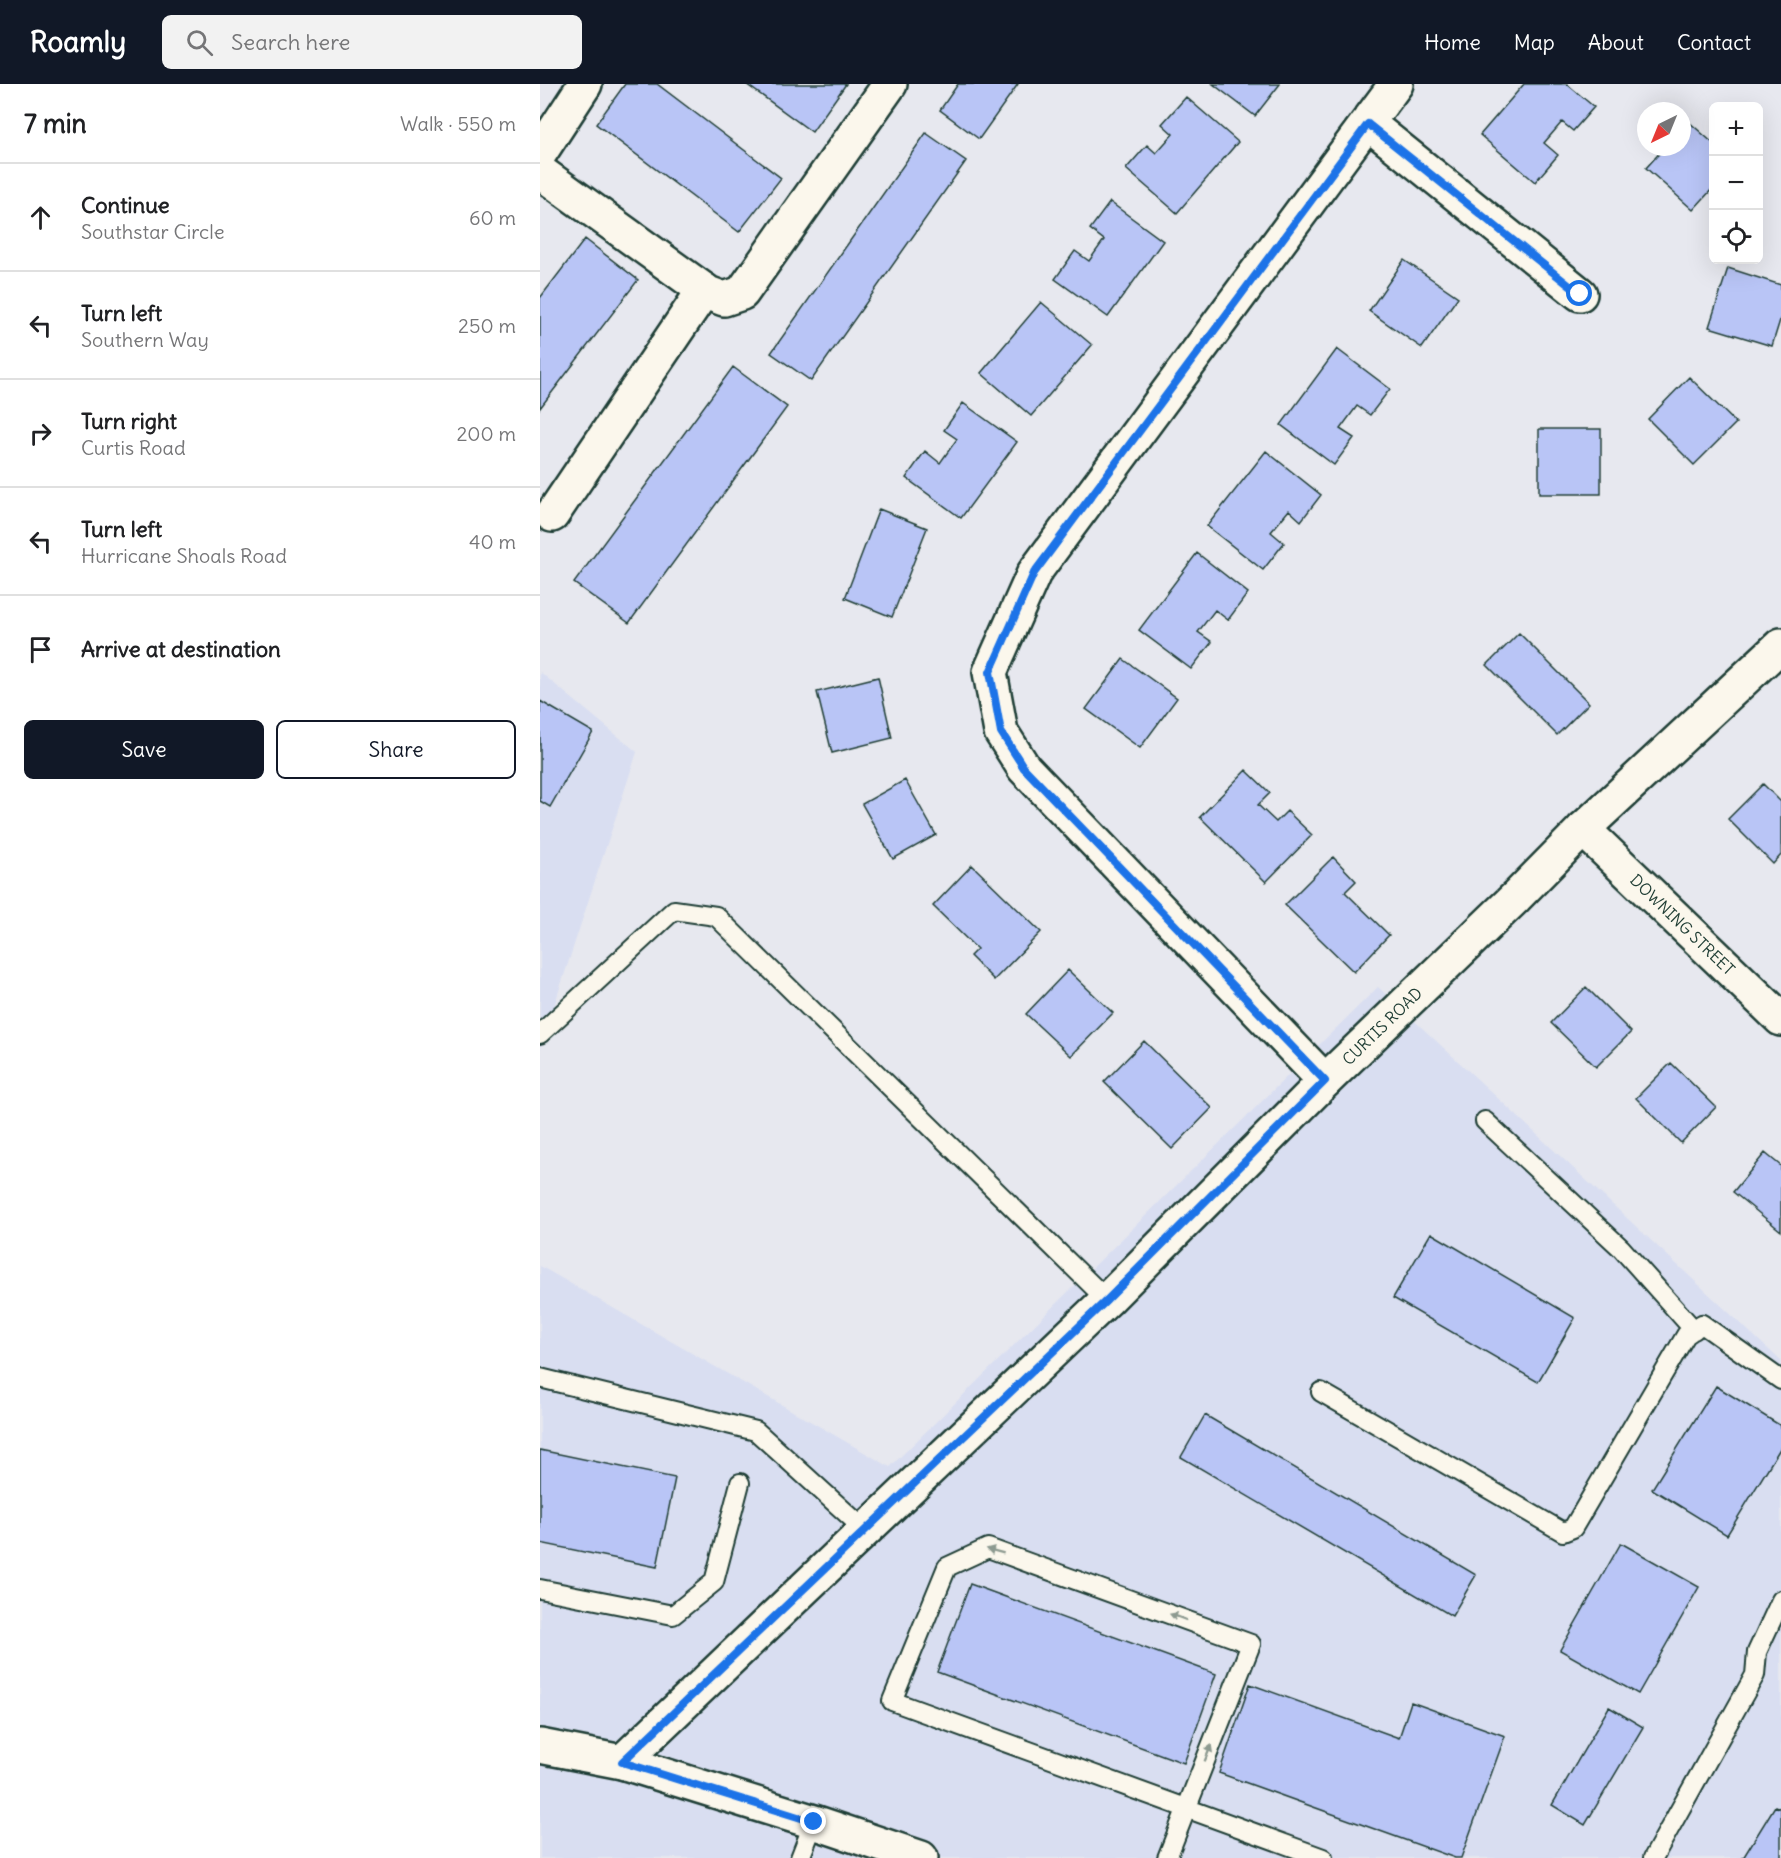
<!DOCTYPE html>
<html lang="en">
<head>
<meta charset="utf-8">
<style>
	:root { --surface:#fff; --page:#f2f2f2; --text:#202124; --muted:#757577; --line:#e0e0e0; --accent:#111827 }
	body { margin:0; font-family:Delius,sans-serif; background:var(--page); color:var(--text) }
	.controls { position:absolute; right:18px; top:18px; display:grid; overflow:hidden; border-radius:9px; box-shadow:0 6px 24px #0002 }
	.controls button { width:54px; height:54px; display:grid; place-items:center; padding:0; border:0; border-bottom:2px solid var(--line); background:var(--surface); color:var(--text); font:30px sans-serif }
	.compass { position:absolute; left:1097px; top:18px; width:54px; height:54px; border-radius:50%; background:var(--surface); box-shadow:0 6px 24px #0002; rotate:223deg }
	.stop { position:absolute; width:18px; height:18px; margin:-14px; border:4px solid #1a73e8; border-radius:50%; background:#fff }
	.stop.end { background:#1a73e8; border-color:#fff; box-shadow:0 2px 6px #0008 }
	.list { margin:0; padding:0; list-style:none }
	h2 { display:flex; justify-content:space-between; align-items:center; height:78px; margin:0; padding:0 24px; font-size:26px }
	h2 small { font-size:20px; font-weight:400; color:var(--muted) }
	.list li { display:grid; grid-template-columns:39px 1fr auto; gap:18px; align-items:center; box-sizing:border-box; height:108px; padding:0 24px; border-top:2px solid var(--line) }
	.list b { display:block; font-size:22px; white-space:nowrap }
	.list p { margin:0; font-size:20px; white-space:nowrap; color:var(--muted) }
	.list em { font-size:20px; font-style:normal; color:var(--muted) }
	.actions { display:flex; gap:12px; padding:18px 24px }
	.actions a { flex:1; padding:14px 0; border:2px solid var(--accent); border-radius:9px; text-align:center; font-size:21px; color:var(--accent) }
	.actions .main { background:var(--accent); color:#fff }
	.icon { flex:none; width:33px; height:33px; fill:none; stroke:currentColor; stroke-width:2; stroke-linecap:round; stroke-linejoin:round }
	.map { position:relative; flex:none; width:1241px; height:1774px; overflow:hidden }
	header { display:flex; align-items:center; gap:36px; box-sizing:border-box; height:84px; padding:0 30px; background:var(--accent); color:#fff }
	header strong { font-size:28px }
	nav { display:flex; gap:33px; margin-inline-start:auto; font-size:21px }
	.search { width:420px; height:54px; background:var(--page); display:flex; align-items:center; gap:15px; box-sizing:border-box; padding:0 21px; border-radius:9px; color:var(--muted); font-size:22px }
	main { display:flex }
	aside { flex:1; background:var(--surface) }
	.map>svg:first-child { display:block }
	.built { fill:#d9def1 }
	.building { fill:#b9c5f6; stroke:#1f3d34; stroke-width:1.5 }
	.lines { fill:none; stroke-linecap:round; stroke-linejoin:round }
	.lane-casing { stroke:#1f3d34; stroke-width:22 }
	.street-casing { stroke:#1f3d34; stroke-width:38 }
	.secondary-casing { stroke:#1f3d34; stroke-width:38 }
	.lane { stroke:#fbf7ec; stroke-width:18 }
	.street { stroke:#fbf7ec; stroke-width:33 }
	.secondary { stroke:#fbf7ec; stroke-width:33 }
	.oneway { fill:#8d9a90 }
	.route { stroke:#1a73e8; stroke-width:8 }
	.labels { text-anchor:middle; dominant-baseline:central; stroke-width:4.5; stroke-linejoin:round; paint-order:stroke }
	.street-label { font-size:16px; fill:#1f3d34; stroke:#fbf7ec }
</style>
</head>
<body>
<header>
<strong>Roamly</strong>
<div class="search"><svg class="icon" aria-label="search" viewBox="0 0 24 24"><circle cx="10" cy="10" r="6"/><path d="M15 15l6 6"/></svg>Search here</div>
<nav><a>Home</a><a>Map</a><a>About</a><a>Contact</a></nav>
</header>
<main>
<aside>
<h2>7 min<small>Walk · 550 m</small></h2>
<ul class="list">
<li><svg class="icon" aria-label="ahead" viewBox="0 0 24 24"><path d="M12 20V5M6 11l6-6 6 6"/></svg><div><b>Continue</b><p>Southstar Circle</p></div><em>60 m</em></li>
<li><svg class="icon" aria-label="left" viewBox="0 0 24 24"><path d="M17 20v-9H6M10 6l-5 5 5 5"/></svg><div><b>Turn left</b><p>Southern Way</p></div><em>250 m</em></li>
<li><svg class="icon" aria-label="right" viewBox="0 0 24 24"><path d="M7 20v-9h11M14 6l5 5-5 5"/></svg><div><b>Turn right</b><p>Curtis Road</p></div><em>200 m</em></li>
<li><svg class="icon" aria-label="left" viewBox="0 0 24 24"><path d="M17 20v-9H6M10 6l-5 5 5 5"/></svg><div><b>Turn left</b><p>Hurricane Shoals Road</p></div><em>40 m</em></li>
<li><svg class="icon" aria-label="arrive" viewBox="0 0 24 24"><path d="M6 21V4h12l-3 4 3 4H6"/></svg><div><b>Arrive at destination</b></div></li>
</ul>
<div class="actions"><a class="main">Save</a><a>Share</a></div>
</aside>
<div class="map">
<svg width="1241" height="1774" viewBox="0 0 1241 1774">
	<rect width="100%" height="100%" fill="#e7e8ef"/>
	<filter id="ink" filterUnits="userSpaceOnUse"><feTurbulence type="fractalNoise" baseFrequency=".0167" numOctaves="2"/><feDisplacementMap in="SourceGraphic" scale="12" xChannelSelector="R" yChannelSelector="G"/><feConvolveMatrix kernelMatrix="1 2 1 2 8 2 1 2 1" color-interpolation-filters="sRGB"/></filter>
	<g filter="url(#ink)">
		<!-- built -->
		<path class="built" d="M0,588L97,668L0,965Z
			M838,903L1241,1277V1774H0V1182L350,1383Z"/>
		<!-- building -->
		<path class="building" d="M85,0H117L241,94L199,148L56,40Z
			M206,0H306L272,48Z
			M418,0H478L439,55L400,26Z
			M673,0H740L715,32Z
			M984,0H1027L1054,23L1033,47L1022,38L1004,59L1018,71L995,98L940,51Z
			M646,13L698,58L637,129L586,85L607,61L616,69L633,50L622,40Z
			M1148,37L1174,60V103L1153,126L1106,84L1125,63H1142V43Z
			M386,49L426,77L271,297L231,269Z
			M570,118L623,157L568,233L515,195L535,167L549,177L564,156L550,145Z
			M45,155L98,196L0,324V214Z
			M864,176L918,213L882,264L829,227Z
			M1188,184L1241,201V233L1232,262L1169,243Z
			M501,218L552,261L491,332L441,289Z
			M797,265L850,305L830,331L817,322L800,345L814,354L794,381L741,341Z
			M193,283L247,323L89,539L34,499Z
			M1149,293L1196,339L1154,381L1108,335Z
			M423,319L477,358L421,434L366,394L385,367L400,379L417,355L404,346Z
			M999,345H1061V410H999Z
			M726,367L781,411L761,437L749,426L731,448L744,459L723,486L667,442Z
			M339,425L387,444L352,533L305,514Z
			M657,469L708,509L688,536L675,526L658,548L672,558L651,585L599,546Z
			M979,549L1049,619L1017,651L947,581Z
			M583,575L637,614L600,664L546,625Z
			M338,593L352,654L292,669L277,608Z
			M0,617L53,648L10,723L0,717Z
			M706,686L730,709L718,721L736,738L747,727L772,751L726,798L660,733Z
			M365,696L396,751L353,775L322,720Z
			M1223,700L1241,718V771L1233,780L1188,735Z
			M793,773L816,797L805,808L849,851L814,888L745,821Z
			M432,781L501,848L454,896L430,872L437,865L393,822Z
			M528,886L573,929L531,972L486,930Z
			M1046,903L1091,948L1056,983L1011,939Z
			M604,957L672,1024L632,1065L564,998Z
			M1131,979L1176,1023L1141,1059L1096,1014Z
			M1225,1069L1241,1082V1147L1193,1108Z
			M891,1149L1035,1234L998,1298L853,1214Z
			M1176,1302L1241,1342V1363L1187,1451L1112,1405Z
			M665,1331L936,1491L912,1532L641,1373Z
			M0,1366L135,1394L117,1483L0,1459Z
			M1081,1459L1159,1503L1098,1610L1020,1566Z
			M430,1500L676,1590L644,1679L397,1588Z
			M710,1600L859,1654L871,1618L965,1652L921,1774H915L679,1689Z
			M1069,1623L1103,1643L1045,1741L1012,1721Z
			M1235,1722L1241,1725V1774H1203Z"/>
		<g class="lines">
			<defs>
				<path id="lane" d="M0,950L134,826L176,832L567,1216
					M945,1037L1081,1164L1154,1246
					M0,1294L216,1347L326,1447
					M781,1308L1023,1448L1033,1444L1146,1251L1162,1240L1241,1296
					M0,1505L133,1531L174,1498L200,1399
					M260,1774L274,1738
					M627,1774L711,1560L448,1464L407,1483L352,1617L783,1774
					M1113,1774L1215,1591L1217,1568L1241,1516"/>
				<g id="street">
					<path d="M829,40L1040,210"/>
					<path d="M0,69L45,0"/>
					<path d="M0,88L168,209L184,215L202,209L350,0"/>
					<path d="M12,431L164,206"/>
					<path id="s1" d="M1043,745L1241,935"/>
					<path d="M785,997L484,684L461,648L450,588L494,489L856,0"/>
					<path id="s2" d="M82,1678L567,1216L785,997L976,813L1043,745L1241,561"/>
				</g>
				<path id="secondary" d="M0,1662L82,1678L274,1738L381,1774"/>
			</defs>
			<!-- lane casing -->
			<use href="#lane" class="lane-casing"/>
			<!-- street casing -->
			<use href="#street" class="street-casing"/>
			<!-- secondary casing -->
			<use href="#secondary" class="secondary-casing"/>
			<!-- lane -->
			<use href="#lane" class="lane"/>
			<!-- street -->
			<use href="#street" class="street"/>
			<!-- secondary -->
			<use href="#secondary" class="secondary"/>
		</g>
		<!-- one-way arrows -->
		<defs><path id="oneway-solid" d="M-6-.8H1V-3.2L6.5 0L1 3.2V.8H-6Z" transform="scale(1.5)"/></defs>
		<g class="oneway">
			<use href="#oneway-solid" transform="translate(455 1467) rotate(-165)"/>
			<use href="#oneway-solid" transform="translate(638 1533) rotate(-160)"/>
			<use href="#oneway-solid" transform="translate(668 1669) rotate(-68)"/>
		</g>
	</g>
	<g class="lines" filter="url(#ink)">
		<!-- route -->
		<path class="route" d="M274,1738L82,1678L567,1216L785,997L484,684L461,648L450,588L494,489L828,40L1040,210"/>
	</g>
	<g class="labels">
		<!-- street labels -->
		<g class="street-label">
			<text stroke="none"><textPath href="#s1" startOffset="138">DOWNING STREET</textPath></text>
			<text stroke="none"><textPath href="#s2" startOffset="1058">CURTIS ROAD</textPath></text>
		</g>
	</g>
</svg>
<div class="controls">
<button>+</button>
<button>−</button>
<button><svg class="icon" aria-label="locate" viewBox="0 0 24 24"><circle cx="12" cy="12" r="6"/><path d="M12 2v4M12 18v4M2 12h4M18 12h4"/></svg></button>
</div>
<svg class="compass" viewBox="-18 -18 36 36"><path d="M0-13l5 13h-10z" fill="#e53935"/><path d="M0 13l5-13h-10z" fill="#757577"/></svg>
<div class="stop" style="left:1040px;top:210px"></div>
<div class="stop end" style="left:274px;top:1738px"></div>
</div>
</main>
</body>
</html>
